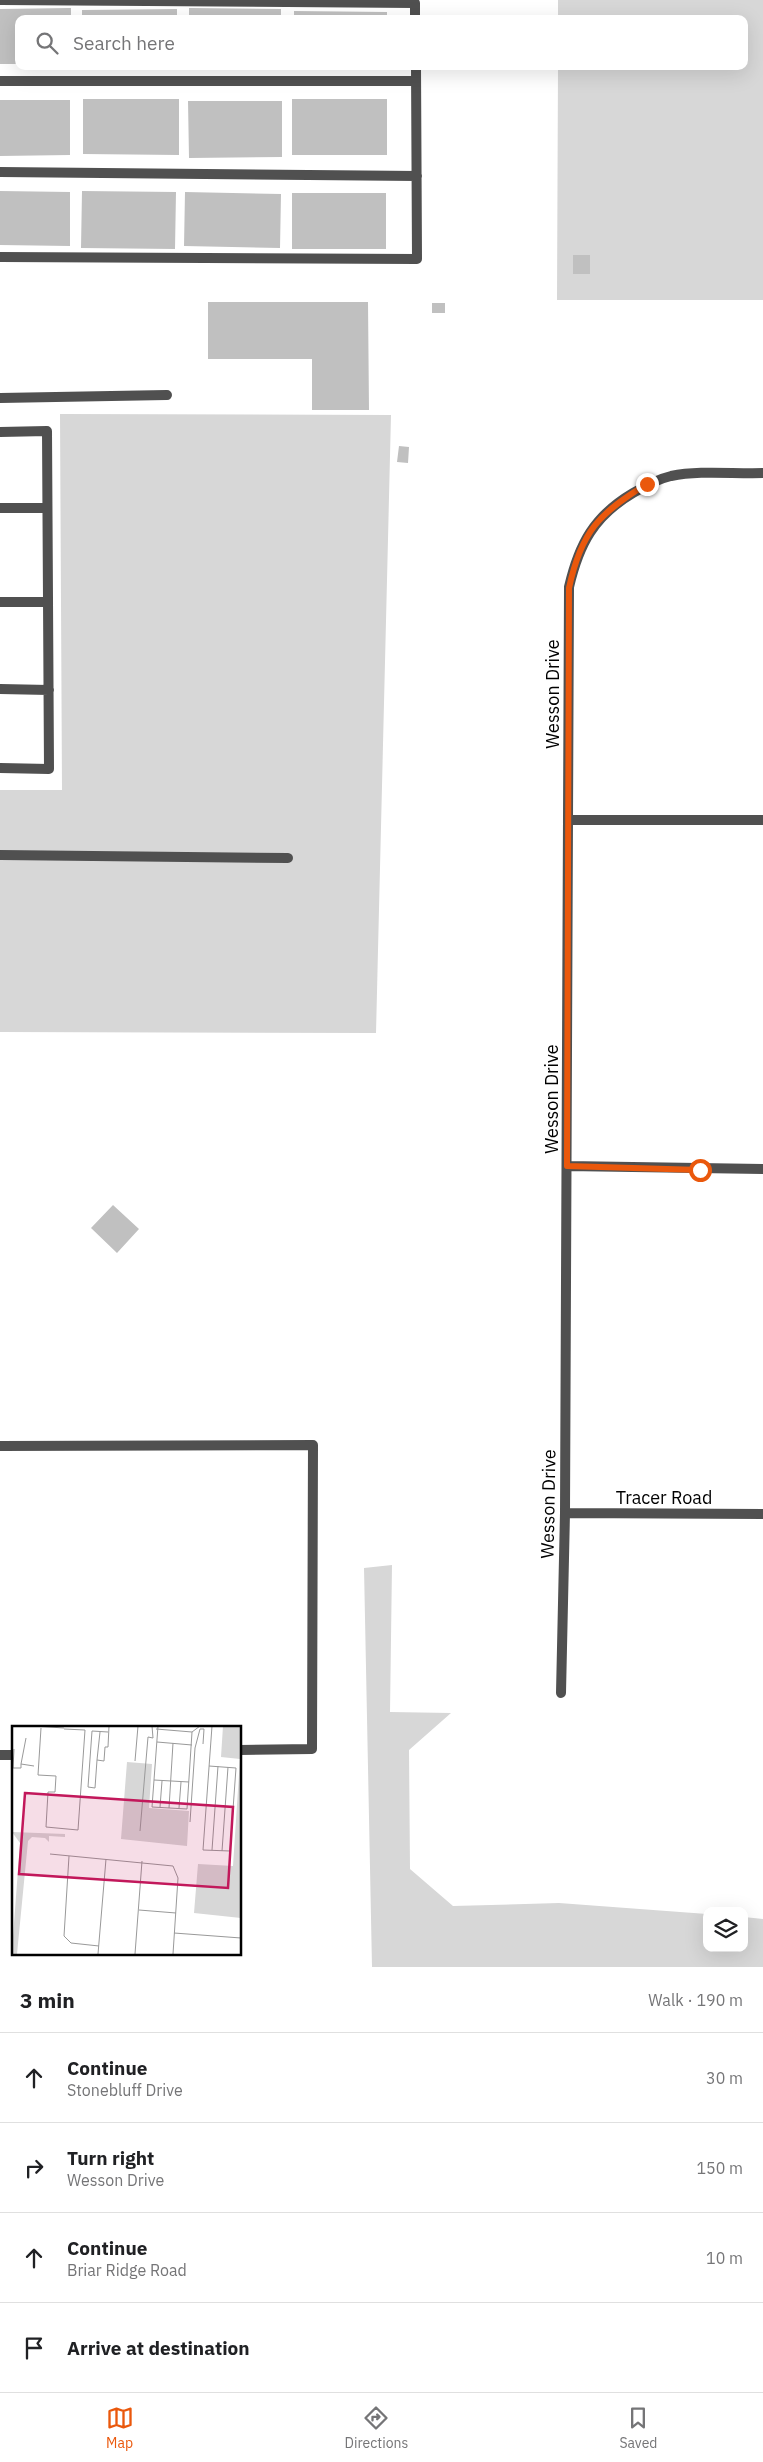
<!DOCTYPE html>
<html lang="en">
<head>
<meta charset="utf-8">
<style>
	:root { --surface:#fff; --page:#f6f6f6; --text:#202124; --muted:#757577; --line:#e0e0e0; --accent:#ea580c }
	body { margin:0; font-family:"IBM Plex Sans",sans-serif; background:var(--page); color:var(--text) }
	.controls { position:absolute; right:15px; bottom:15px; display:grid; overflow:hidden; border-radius:10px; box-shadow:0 5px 20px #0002 }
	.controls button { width:45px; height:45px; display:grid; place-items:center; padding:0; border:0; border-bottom:1px solid var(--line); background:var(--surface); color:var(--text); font:25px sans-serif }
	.stop { position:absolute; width:15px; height:15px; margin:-11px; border:4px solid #ea580c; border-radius:50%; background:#fff }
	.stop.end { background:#ea580c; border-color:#fff; box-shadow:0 1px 5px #0008 }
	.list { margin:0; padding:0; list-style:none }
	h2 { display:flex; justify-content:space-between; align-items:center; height:65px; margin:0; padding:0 20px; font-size:21px }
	h2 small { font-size:16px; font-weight:400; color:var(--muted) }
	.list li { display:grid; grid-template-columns:32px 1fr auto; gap:15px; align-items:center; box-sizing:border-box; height:90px; padding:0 20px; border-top:1px solid var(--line) }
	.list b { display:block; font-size:19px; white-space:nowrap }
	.list p { margin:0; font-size:16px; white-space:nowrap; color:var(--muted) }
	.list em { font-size:16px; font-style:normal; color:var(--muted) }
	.icon { flex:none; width:28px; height:28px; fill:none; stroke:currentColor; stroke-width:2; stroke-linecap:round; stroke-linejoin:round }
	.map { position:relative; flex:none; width:763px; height:1967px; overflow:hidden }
	.search { position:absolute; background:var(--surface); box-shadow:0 5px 20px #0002; left:15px; right:15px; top:15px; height:55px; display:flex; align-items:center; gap:12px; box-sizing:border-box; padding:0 18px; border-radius:10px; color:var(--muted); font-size:19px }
	.sheet { height:425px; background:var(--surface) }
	nav { display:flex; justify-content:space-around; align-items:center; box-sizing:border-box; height:70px; border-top:1px solid var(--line); background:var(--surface); font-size:14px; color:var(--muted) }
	nav a { display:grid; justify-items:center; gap:2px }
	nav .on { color:var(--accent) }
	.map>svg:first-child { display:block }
	.green { fill:#d7d7d7 }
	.building { fill:#c0c0c0 }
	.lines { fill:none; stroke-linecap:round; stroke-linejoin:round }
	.service { stroke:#505050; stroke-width:10 }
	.minor { stroke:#505050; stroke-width:10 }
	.route { stroke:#ea580c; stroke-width:6 }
	.labels { text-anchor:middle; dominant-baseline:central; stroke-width:5; stroke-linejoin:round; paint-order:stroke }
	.street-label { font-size:18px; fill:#000; stroke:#fff }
	.inset-road { fill:none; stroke:#999; stroke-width:1 }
	.view { fill:#c2185b; fill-opacity:0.15; stroke:#c2185b; stroke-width:2.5 }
	.inset-edge { fill:none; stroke:#000; stroke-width:2.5 }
</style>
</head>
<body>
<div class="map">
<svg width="763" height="1967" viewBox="0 0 763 1967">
	<rect width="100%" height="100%" fill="#fff"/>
	<!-- green -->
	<path class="green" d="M558,0H763V300H557L558,66H744V19H558Z
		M60,414L391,415L376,1033L0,1032V790H62Z
		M392,1565L390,1712L451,1713L409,1750L410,1869L453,1906L559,1903L707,1914V1948H744V1917L763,1919V1967H372L364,1568Z"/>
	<!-- building -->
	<path class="building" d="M71,8V19H19V64H0V9Z
		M189,8L281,9V19H189Z
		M177,9V19H82V10Z
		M294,11L387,12V19H294Z
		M83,99H179V155L83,154Z
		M292,99H387V155H292Z
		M0,100H70V155L0,156Z
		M188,101H282V157L189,158Z
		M0,191L70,192V246L0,245Z
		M82,191L176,192L175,249L81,248Z
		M185,192L281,194L280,248L184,246Z
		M292,193H386V249H292Z
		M573,255H590V274H573Z
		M208,302H368L369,410H312V359H208Z
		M432,303H445V313H432Z
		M399,446L409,447L408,463L397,462Z
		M113,1205L139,1229L117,1253L91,1228Z"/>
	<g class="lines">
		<!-- service -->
		<path class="service" d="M0,0L415,3V19
			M0,81H416
			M0,172L417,176
			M0,257L417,259L416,66
			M0,398L167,395
			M0,432L47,431L49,769L0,768
			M0,508H47
			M0,602H48
			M0,689L49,690
			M0,855L288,858
			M0,1446L313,1445L312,1749L240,1750
			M0,1755H14"/>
		<!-- minor -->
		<path class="minor" d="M569,820H763
			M567,1166L763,1169
			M565,1513L763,1514
			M561,1693L565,1513L569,587C579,544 594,516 633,493C645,486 658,479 671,476C700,470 733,474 763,473"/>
	</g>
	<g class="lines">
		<!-- route -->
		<path class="route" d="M647,484C599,513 581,532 569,588L567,1166L700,1170"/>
	</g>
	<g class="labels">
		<!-- street labels -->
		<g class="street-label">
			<text transform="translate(552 694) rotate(-90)">Wesson Drive</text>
			<text transform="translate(551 1099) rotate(-90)">Wesson Drive</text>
			<text x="664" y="1497">Tracer Road</text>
			<text transform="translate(548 1504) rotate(-89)">Wesson Drive</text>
		</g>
	</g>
	<!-- overview -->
	<g transform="translate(12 1726)">
		<rect width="229" height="229" fill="#fff"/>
		<path d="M211,0H229V192L182,187L186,138L221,140L228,33L209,31ZM115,36L140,38L137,82L177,85L175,120L109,113ZM0,106L53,108V111L37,110V116L33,112L20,111L16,115L5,228H0V224L8,117Z" fill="#d7d7d7"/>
		<path class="inset-road" d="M23,0L52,2M146,0L140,81L175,83L180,6L188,0M29,2L26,49L44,50L43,66H36L34,101L66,104L73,4L52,3M144,3L180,6M188,3H192L191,18M96,6L80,5L76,61L83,62L85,34L92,35L93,21H96L97,0M14,12L9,38L22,40M145,16L180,19M2,23L1,42H9V38M85,34L88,6M123,35L126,0M197,40L224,42L218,125L191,124L200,0M142,54L177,56M148,81L150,55M157,82L161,17M167,82L169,56M178,96L183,22L188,3M128,105L136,11L141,12L140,0M200,124L206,40M210,125L216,41M38,128L161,140L166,152L161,228M57,130L52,210L59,217L87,220M127,184L164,187M162,207L229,212M86,228L94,133M123,228L130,135"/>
		<path class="view" d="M13,67L221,81L216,162L7,148Z"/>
		<rect width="229" height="229" class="inset-edge"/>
	</g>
</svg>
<div class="controls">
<button><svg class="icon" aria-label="layers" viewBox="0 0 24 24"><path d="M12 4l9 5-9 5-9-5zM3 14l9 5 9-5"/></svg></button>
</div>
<div class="stop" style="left:700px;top:1170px"></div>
<div class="stop end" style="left:647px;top:484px"></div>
<div class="search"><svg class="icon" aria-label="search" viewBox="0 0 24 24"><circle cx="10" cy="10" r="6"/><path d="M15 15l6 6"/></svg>Search here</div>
</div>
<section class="sheet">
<h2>3 min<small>Walk · 190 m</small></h2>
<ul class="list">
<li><svg class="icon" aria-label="ahead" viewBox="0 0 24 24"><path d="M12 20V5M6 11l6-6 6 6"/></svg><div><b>Continue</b><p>Stonebluff Drive</p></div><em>30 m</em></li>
<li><svg class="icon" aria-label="right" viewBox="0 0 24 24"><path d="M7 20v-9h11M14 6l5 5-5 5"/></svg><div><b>Turn right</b><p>Wesson Drive</p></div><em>150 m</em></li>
<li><svg class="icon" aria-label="ahead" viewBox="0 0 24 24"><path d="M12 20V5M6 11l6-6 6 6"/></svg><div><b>Continue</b><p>Briar Ridge Road</p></div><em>10 m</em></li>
<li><svg class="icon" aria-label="arrive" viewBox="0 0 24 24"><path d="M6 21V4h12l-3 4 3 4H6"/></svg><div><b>Arrive at destination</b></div></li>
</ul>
</section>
<nav>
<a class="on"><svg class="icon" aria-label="map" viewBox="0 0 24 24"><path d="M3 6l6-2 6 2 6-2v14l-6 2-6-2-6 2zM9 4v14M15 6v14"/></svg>Map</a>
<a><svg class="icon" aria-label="directions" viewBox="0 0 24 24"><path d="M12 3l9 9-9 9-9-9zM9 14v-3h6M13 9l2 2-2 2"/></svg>Directions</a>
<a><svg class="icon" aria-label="saved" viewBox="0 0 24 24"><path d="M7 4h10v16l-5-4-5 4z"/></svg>Saved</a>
</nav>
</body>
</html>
